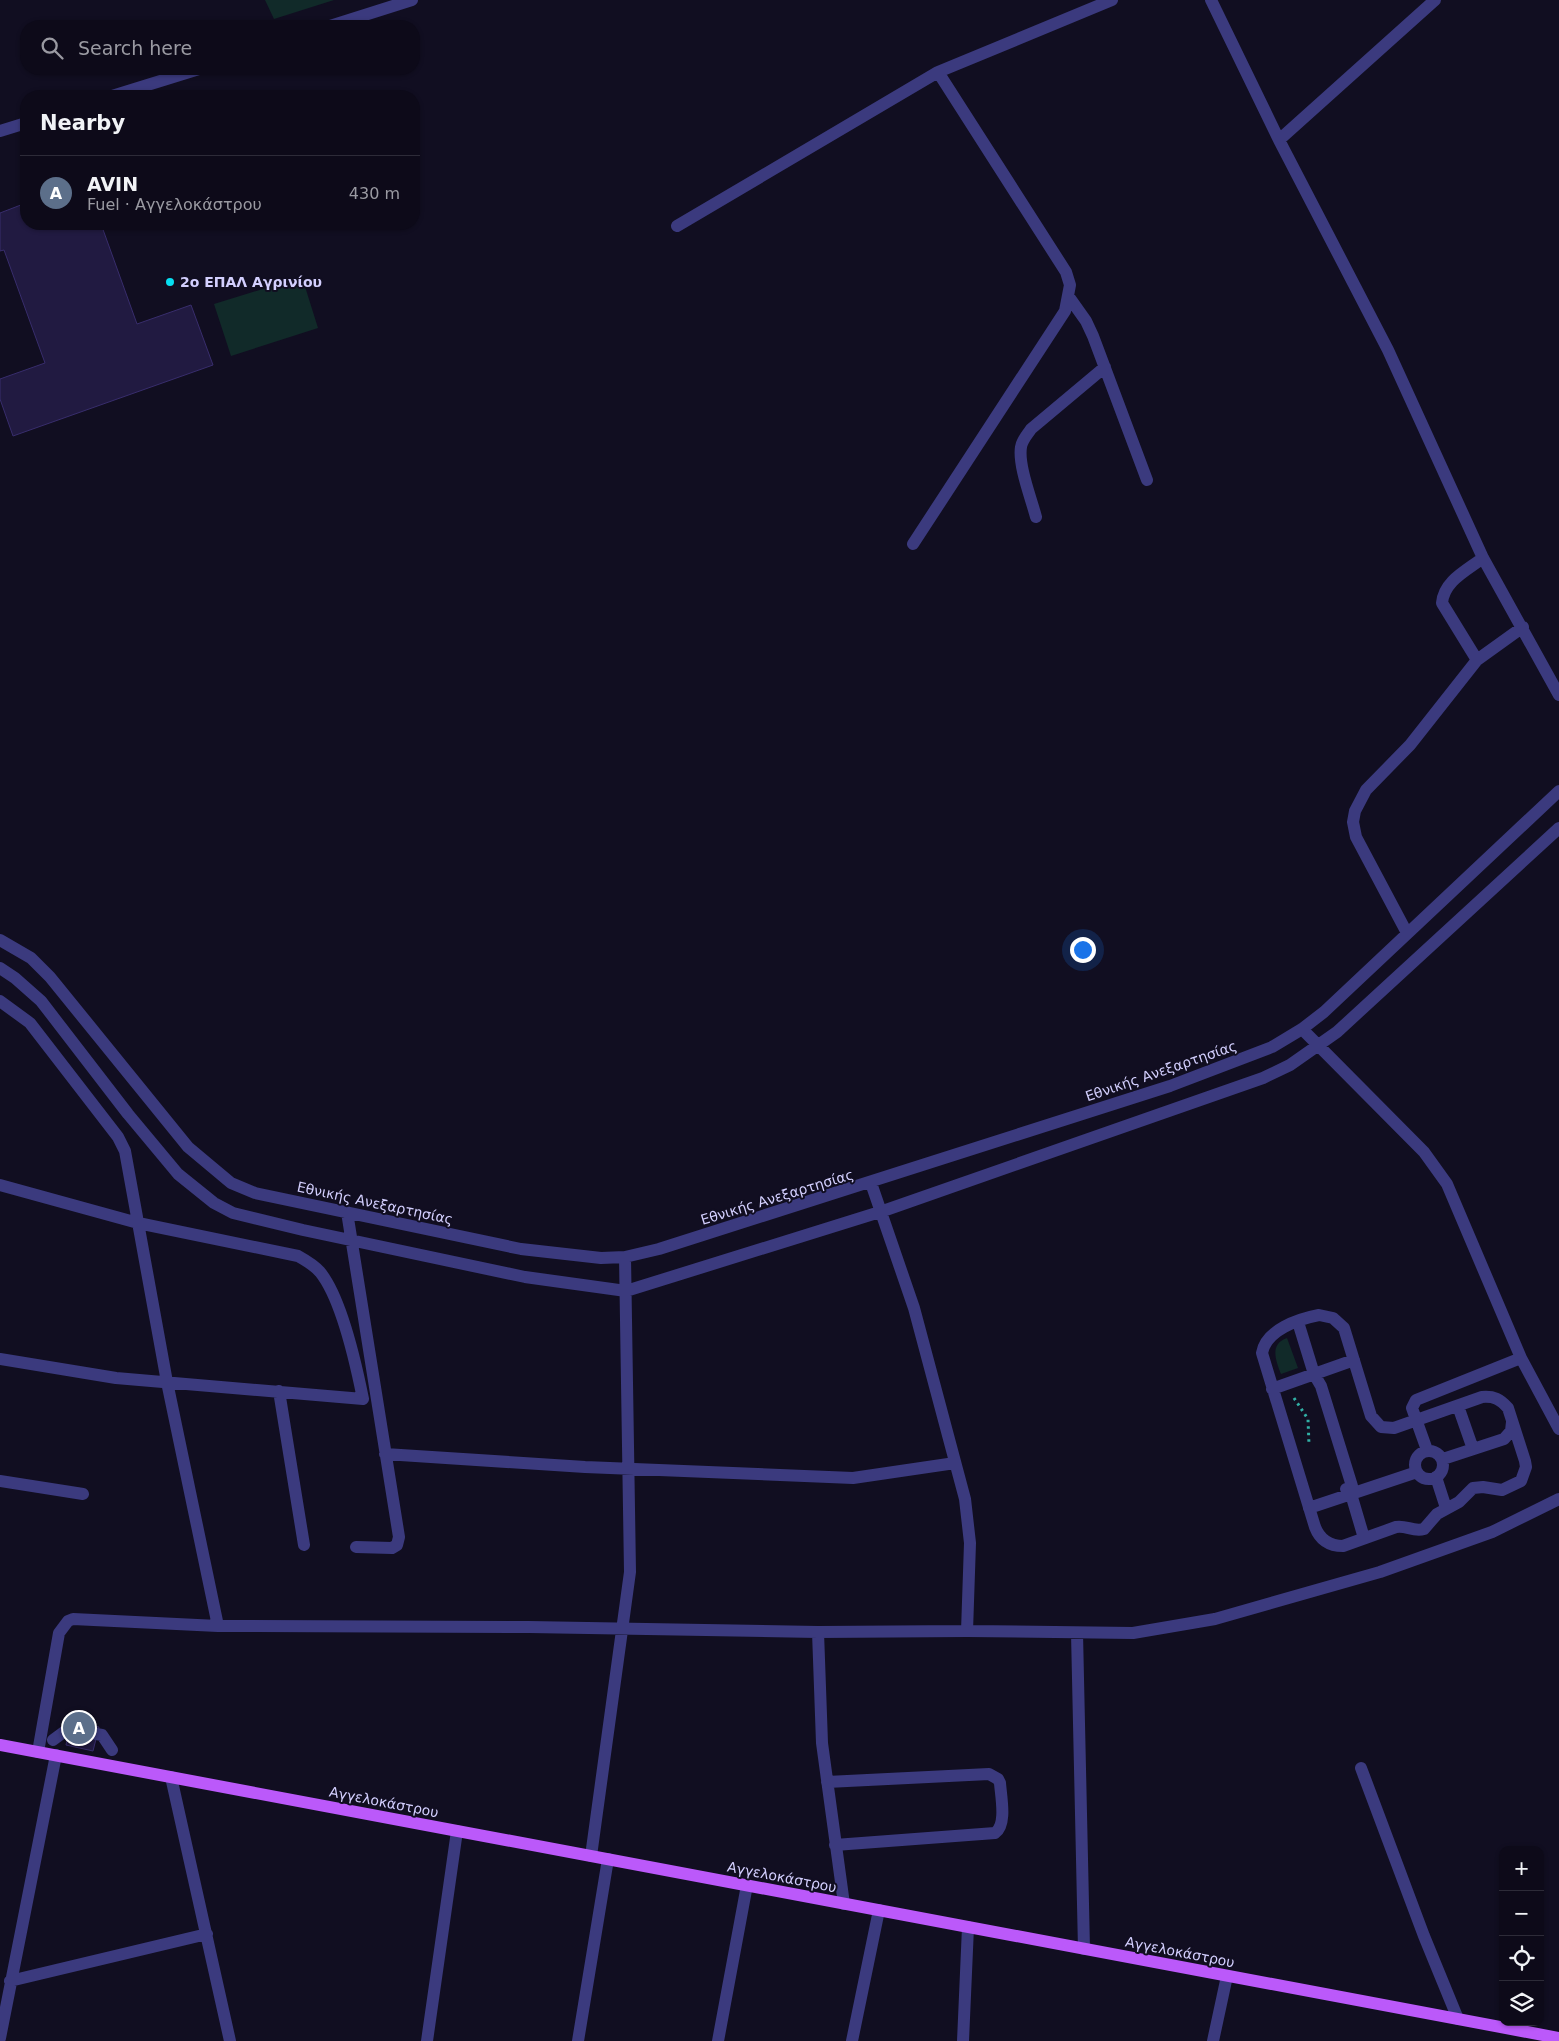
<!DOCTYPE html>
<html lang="en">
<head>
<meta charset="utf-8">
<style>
	:root { --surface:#0d0a19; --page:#161322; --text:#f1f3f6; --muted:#9a9aa2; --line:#2d2b38; --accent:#0f766e }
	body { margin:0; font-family:"DejaVu Sans",sans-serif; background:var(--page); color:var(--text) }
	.controls { position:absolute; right:15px; bottom:15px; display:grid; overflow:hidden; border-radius:10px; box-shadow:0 1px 4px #0004 }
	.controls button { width:45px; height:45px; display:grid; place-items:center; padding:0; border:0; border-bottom:1px solid var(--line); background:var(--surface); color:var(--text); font:25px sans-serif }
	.you { position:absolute; left:1082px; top:949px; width:18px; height:18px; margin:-12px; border:4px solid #fff; border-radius:50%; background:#1a73e8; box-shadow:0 0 0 8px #1a73e833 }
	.badge { display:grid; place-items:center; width:32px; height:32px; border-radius:50%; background:var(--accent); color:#fff; font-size:16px; font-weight:700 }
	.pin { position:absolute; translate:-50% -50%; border:2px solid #fff; box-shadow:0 1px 5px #0006 }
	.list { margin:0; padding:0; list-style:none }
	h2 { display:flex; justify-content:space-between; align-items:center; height:65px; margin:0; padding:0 20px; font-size:21px }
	h2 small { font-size:16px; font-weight:400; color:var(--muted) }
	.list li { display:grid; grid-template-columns:32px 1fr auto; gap:15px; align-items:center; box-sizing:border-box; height:75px; padding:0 20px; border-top:1px solid var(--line) }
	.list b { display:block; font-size:19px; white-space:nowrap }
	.list p { margin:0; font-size:16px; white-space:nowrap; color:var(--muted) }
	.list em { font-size:16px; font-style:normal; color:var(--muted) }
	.icon { flex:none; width:28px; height:28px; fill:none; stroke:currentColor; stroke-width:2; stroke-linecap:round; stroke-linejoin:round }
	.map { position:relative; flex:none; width:1559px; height:2041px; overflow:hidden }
	.search { position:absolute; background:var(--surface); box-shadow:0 1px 4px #0004; left:20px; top:20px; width:400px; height:55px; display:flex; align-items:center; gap:12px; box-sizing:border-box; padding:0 18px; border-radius:20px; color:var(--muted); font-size:19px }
	.panel { position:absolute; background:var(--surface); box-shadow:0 1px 4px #0004; left:20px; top:90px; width:400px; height:140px; border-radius:20px }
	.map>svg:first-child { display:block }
	.green { fill:#112a29 }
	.building { fill:#211a41; stroke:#382d6c }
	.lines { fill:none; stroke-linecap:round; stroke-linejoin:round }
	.path { stroke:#31afa5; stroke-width:3; stroke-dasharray:2.5 4; stroke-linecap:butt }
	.minor { stroke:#3b3a7e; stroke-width:12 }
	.major { stroke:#bb59fa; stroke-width:12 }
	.poi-dot { fill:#07def1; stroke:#110e21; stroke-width:2 }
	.labels { text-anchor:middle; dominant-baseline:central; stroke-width:4; stroke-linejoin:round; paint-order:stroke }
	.poi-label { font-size:14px; font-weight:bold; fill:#d3cffe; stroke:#110e21; text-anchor:start }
	.street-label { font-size:14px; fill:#d3cffe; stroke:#110e21 }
</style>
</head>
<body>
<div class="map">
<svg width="1559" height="2041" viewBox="0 0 1559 2041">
	<rect width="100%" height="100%" fill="#110e21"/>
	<!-- green -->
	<path class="green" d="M265,0H334L274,19Z
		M302,277L318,328L231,356L214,304Z
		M1287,1338L1298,1368L1281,1374C1276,1361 1269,1344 1287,1338Z"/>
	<!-- building -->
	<path class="building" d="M26,203V224H101L137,324L191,305L213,365L13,436L0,399V379L45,363L4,250L0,251V213Z
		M71,1721L99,1727L93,1751L66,1745Z"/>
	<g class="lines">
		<!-- path -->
		<path class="path" d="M1294,1398L1308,1419L1309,1445"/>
		<!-- minor -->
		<path class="minor" d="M1211,0L1279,140L1388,350L1483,558L1559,695
			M330,26L412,0
			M112,96L199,69
			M0,131L26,123
			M1279,140L1435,0
			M677,226L938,72L1112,0
			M1069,297L1086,321L1093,336L1147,480
			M1036,517C1031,498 1018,465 1021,447C1022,440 1027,435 1031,429L1105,367
			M913,544L1065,311L1070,285L1066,272L938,72
			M1483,558C1466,571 1444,581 1442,603L1477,660L1523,627
			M1407,933L1356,837L1353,822L1355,811L1366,790L1410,745L1477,660
			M0,940L31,958L50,977L188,1147L231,1183L255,1193L521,1249L601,1258L625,1257L659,1249L1170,1086L1272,1047L1302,1029L1324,1012L1559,791
			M0,968L15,978L41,1001L128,1114L178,1174L214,1203L233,1213L303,1230L525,1277L626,1291L883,1211L1263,1078L1290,1065L1337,1032L1559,828
			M0,1001L30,1023L118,1137L125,1151L167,1382L218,1626
			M1302,1029L1424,1152L1447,1184L1521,1358L1559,1429
			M871,1183L914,1308L965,1499L970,1543L967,1631
			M0,1185L138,1223L298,1256C307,1261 314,1265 320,1272C342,1299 356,1364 363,1399L116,1378L0,1359
			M347,1212L399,1537L397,1545L392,1548L356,1547
			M1319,1315L1333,1318L1344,1328L1371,1416L1381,1427L1394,1428L1482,1397C1494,1396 1500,1399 1508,1408L1525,1461L1526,1467L1521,1481L1502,1490L1483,1487L1473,1488L1459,1502L1437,1514L1424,1529C1413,1532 1406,1525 1396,1527L1343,1546C1329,1546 1320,1540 1315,1527L1262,1353C1266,1330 1298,1319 1319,1315Z
			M1298,1322L1314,1374L1321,1386L1352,1486L1351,1494
			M1272,1389L1354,1360
			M279,1391L304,1545
			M1458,1406L1473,1449
			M1427,1450L1412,1408L1416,1400L1521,1358
			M1415 1465a14 14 0 1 1 28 0a14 14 0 1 1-28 0Z
			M385,1454L585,1467L853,1478L955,1463
			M1443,1459L1504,1439L1511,1431L1512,1422
			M1436,1477L1446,1508
			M0,1481L83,1494
			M1346,1489L1351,1494L1364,1538
			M1309,1508L1417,1472
			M818,1632L822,1743L844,1904
			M1077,1633L1084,1949
			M53,1740L68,1729L102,1735L112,1750
			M38,1752L59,1633L68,1621L73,1619L218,1626L529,1627L818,1632L967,1631L1133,1633L1215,1619L1380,1572L1492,1532L1559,1499
			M1361,1768L1424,1936L1458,2019
			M171,1777L230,2041
			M827,1782L989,1774L998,1779L1000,1783C1001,1797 1007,1825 995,1833L835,1845
			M591,1856L630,1572L625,1257
			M10,1981L207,1934
			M0,2038L56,1755
			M427,2041L457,1831
			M578,2041L608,1859
			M718,2041L747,1885
			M852,2041L879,1910
			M963,2041L968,1927
			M1213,2041L1227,1976"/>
		<!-- major -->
		<path class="major" d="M0,1745L1559,2038"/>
	</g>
	<!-- markers -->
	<circle class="poi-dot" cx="170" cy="282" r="5"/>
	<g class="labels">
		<!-- poi labels -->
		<g class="poi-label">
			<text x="180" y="282">2ο ΕΠΑΛ Αγρινίου</text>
		</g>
		<!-- street labels -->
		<g class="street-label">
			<text transform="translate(1161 1071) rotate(-19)">Εθνικής Ανεξαρτησίας</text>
			<text transform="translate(777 1197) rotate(-17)">Εθνικής Ανεξαρτησίας</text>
			<text transform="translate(375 1203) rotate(12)">Εθνικής Ανεξαρτησίας</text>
			<text transform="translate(384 1802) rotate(11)">Αγγελοκάστρου</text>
			<text transform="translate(782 1877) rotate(11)">Αγγελοκάστρου</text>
			<text transform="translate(1180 1952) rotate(11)">Αγγελοκάστρου</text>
		</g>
	</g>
</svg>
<div class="controls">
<button>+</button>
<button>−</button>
<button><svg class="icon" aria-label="locate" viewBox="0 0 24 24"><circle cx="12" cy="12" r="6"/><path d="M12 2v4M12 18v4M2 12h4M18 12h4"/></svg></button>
<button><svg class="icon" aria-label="layers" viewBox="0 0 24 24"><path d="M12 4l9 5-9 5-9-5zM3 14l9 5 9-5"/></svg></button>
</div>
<div class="you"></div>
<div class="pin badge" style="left:79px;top:1728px;background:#5c6f8a">A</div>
<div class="search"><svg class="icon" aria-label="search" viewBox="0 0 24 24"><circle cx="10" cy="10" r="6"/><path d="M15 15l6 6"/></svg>Search here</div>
<section class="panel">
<h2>Nearby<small></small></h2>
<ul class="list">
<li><span class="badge" style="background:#5c6f8a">A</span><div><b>AVIN</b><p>Fuel · Αγγελοκάστρου</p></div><em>430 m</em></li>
</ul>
</section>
</div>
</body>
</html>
